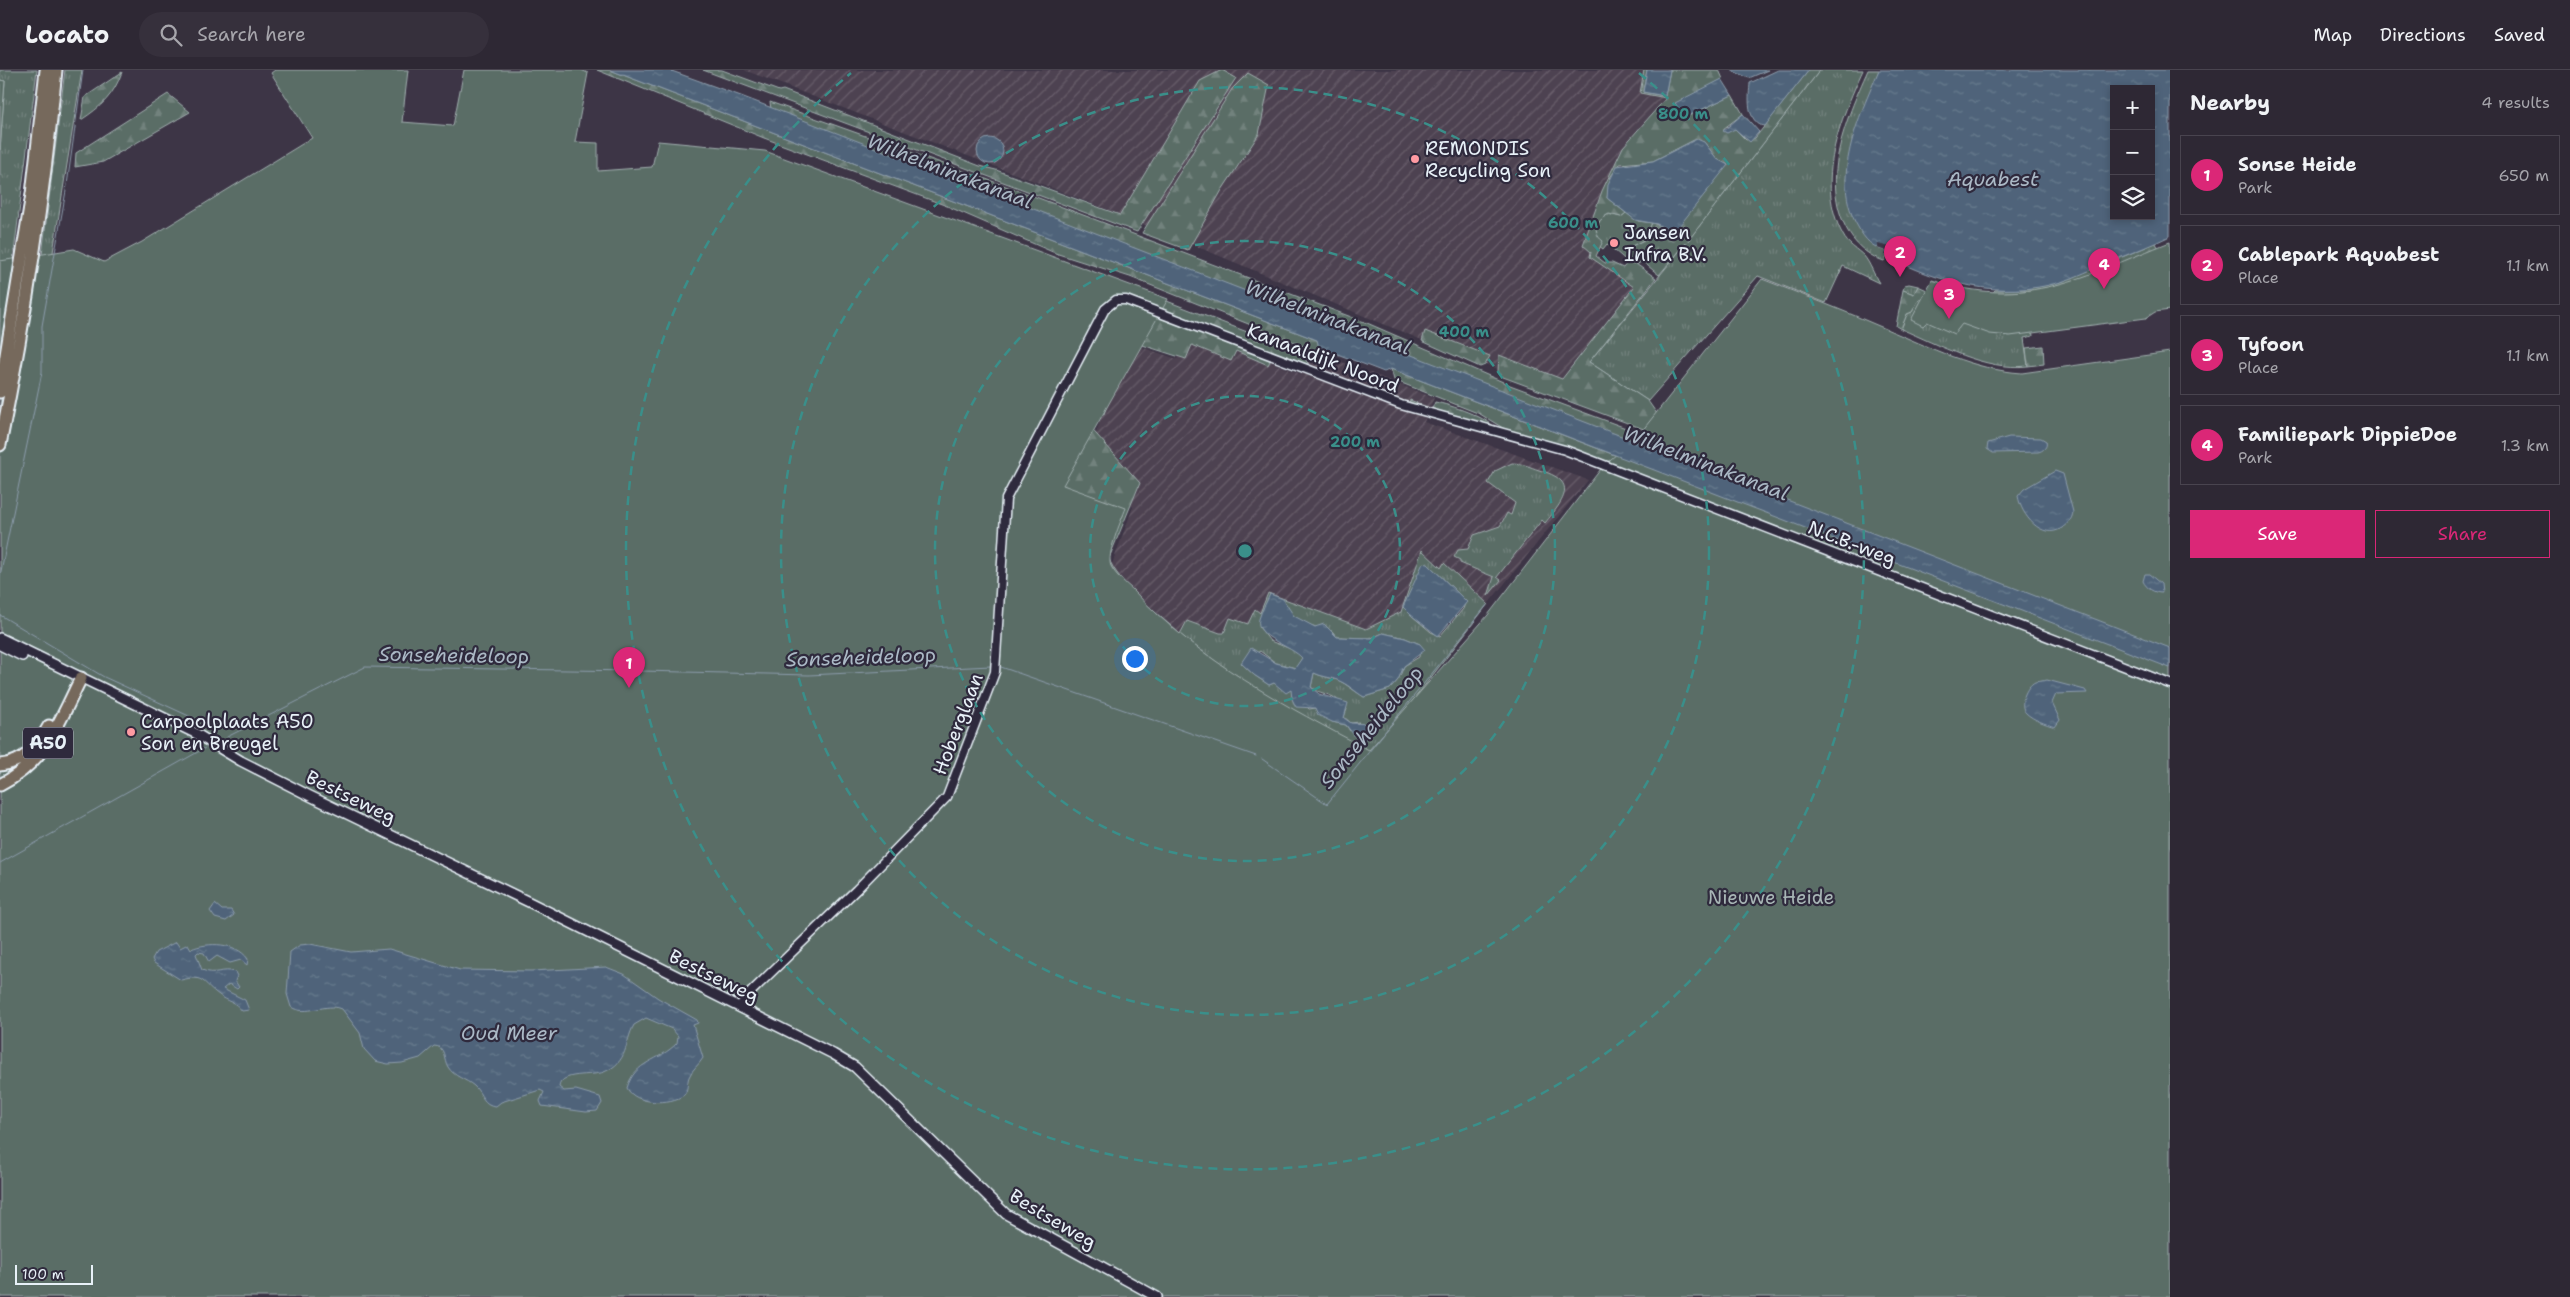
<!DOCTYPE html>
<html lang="en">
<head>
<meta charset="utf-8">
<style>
	:root { --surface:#2e2834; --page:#36303c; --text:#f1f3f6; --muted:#a7a6ac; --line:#49444f; --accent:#db2777 }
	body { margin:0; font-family:"Shantell Sans",sans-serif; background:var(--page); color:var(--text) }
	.controls { position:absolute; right:15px; top:15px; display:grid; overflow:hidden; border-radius:0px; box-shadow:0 2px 8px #0003 }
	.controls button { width:45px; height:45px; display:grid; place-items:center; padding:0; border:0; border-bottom:1px solid var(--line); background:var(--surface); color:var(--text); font:25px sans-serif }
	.scale { position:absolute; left:15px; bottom:12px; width:78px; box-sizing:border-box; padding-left:5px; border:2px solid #e8f1f8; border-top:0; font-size:14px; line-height:18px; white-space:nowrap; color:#e8f1f8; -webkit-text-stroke:4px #2f2a3d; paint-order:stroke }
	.you { position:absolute; left:1134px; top:588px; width:18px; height:18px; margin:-12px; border:4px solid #fff; border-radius:50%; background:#1a73e8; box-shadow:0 0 0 8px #1a73e833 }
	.badge { display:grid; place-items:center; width:32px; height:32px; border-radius:50%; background:var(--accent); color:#fff; font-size:16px; font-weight:700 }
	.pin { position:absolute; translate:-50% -41px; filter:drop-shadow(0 1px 2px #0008) }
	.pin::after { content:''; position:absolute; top:26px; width:18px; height:15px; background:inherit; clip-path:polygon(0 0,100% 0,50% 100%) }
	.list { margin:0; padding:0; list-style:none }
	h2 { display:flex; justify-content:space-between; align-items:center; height:65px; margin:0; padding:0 20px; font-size:21px }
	h2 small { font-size:16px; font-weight:400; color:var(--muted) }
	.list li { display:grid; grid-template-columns:32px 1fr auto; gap:15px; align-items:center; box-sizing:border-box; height:80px; margin:0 10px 10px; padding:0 10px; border:1px solid var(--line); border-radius:0px }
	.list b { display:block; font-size:19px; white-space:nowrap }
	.list p { margin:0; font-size:16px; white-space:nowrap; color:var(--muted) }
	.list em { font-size:16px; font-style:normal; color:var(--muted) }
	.actions { display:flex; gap:10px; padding:15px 20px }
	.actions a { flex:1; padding:11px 0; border:1px solid var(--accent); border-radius:0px; text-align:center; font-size:18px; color:var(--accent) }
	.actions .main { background:var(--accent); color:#fff }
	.icon { flex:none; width:28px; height:28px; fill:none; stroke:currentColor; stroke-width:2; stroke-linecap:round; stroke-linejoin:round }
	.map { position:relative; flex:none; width:2170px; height:1227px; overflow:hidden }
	header { display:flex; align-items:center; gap:30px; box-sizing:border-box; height:70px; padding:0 25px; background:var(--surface); border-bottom:1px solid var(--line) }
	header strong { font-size:24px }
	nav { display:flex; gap:28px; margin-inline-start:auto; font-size:18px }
	.search { width:350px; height:45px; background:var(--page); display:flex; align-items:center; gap:12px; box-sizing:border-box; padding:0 18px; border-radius:28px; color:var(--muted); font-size:19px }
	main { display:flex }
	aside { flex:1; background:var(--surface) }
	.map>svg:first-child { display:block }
	.industrial { fill:url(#industrial-furrows) }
	.grass { fill:url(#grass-tufts); stroke:#a1afaf; fill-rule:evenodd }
	.forest { fill:url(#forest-firs); stroke:#a1afaf }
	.park { fill:#5a6d66; stroke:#a1afaf }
	.water { fill:url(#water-ripples); stroke:#8c9cac; fill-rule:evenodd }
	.pier { fill:#3d3546 }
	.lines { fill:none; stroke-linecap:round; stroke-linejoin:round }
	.stream { stroke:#8c9cac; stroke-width:1 }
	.tertiary-casing { stroke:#e8f1f8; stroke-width:11 }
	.secondary-casing { stroke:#e8f1f8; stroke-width:12 }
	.motorway-casing { stroke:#e8f1f8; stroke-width:15 }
	.tertiary { stroke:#2f2a3d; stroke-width:8 }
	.secondary { stroke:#2f2a3d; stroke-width:9 }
	.motorway { stroke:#76695c; stroke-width:11 }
	.ring { fill:none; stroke:#3a8f8a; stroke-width:2.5; stroke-dasharray:9 6 }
	.poi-dot { fill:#ff9aa2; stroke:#2f2a3d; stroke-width:2 }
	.labels { text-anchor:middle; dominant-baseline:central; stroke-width:4.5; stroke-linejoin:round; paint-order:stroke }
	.shield { fill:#2f2a3d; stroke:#b0b5c0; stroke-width:1 }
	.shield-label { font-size:18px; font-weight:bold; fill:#e8f1f8 }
	.poi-label { font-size:19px; fill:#e8f1f8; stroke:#2f2a3d; text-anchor:start }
	.street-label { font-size:19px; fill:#e8f1f8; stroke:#2f2a3d }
	.park-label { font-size:19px; fill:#a8b6b6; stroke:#2f2a3d }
	.water-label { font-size:20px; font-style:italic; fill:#abb9c6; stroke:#2f2a3d }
	.centre { fill:#3a8f8a; stroke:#2f2a3d; stroke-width:2.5 }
	.ring-label { font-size:15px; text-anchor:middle; font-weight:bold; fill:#3a8f8a; stroke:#2f2a3d; stroke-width:4.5; stroke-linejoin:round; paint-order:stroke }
</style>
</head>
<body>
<header>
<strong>Locato</strong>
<div class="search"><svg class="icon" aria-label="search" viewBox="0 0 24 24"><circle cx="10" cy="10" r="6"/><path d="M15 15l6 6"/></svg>Search here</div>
<nav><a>Map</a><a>Directions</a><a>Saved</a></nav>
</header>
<main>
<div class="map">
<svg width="2170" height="1227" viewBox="0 0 2170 1227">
	<defs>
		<pattern id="industrial-furrows" width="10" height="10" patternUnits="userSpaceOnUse" patternTransform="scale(1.25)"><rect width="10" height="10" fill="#4e4251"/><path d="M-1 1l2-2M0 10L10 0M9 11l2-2" fill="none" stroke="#685e6b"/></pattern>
		<pattern id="grass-tufts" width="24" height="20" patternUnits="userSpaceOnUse" patternTransform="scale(1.25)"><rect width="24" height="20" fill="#5a6d66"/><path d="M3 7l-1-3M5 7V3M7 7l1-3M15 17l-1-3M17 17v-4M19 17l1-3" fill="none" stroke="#72827d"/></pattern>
		<pattern id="forest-firs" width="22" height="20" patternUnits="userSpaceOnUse" patternTransform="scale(1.25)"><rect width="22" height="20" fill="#5a6d66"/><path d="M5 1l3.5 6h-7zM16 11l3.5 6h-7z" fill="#72827d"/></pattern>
		<pattern id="water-ripples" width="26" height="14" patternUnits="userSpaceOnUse" patternTransform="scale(1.25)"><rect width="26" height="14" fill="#4f647a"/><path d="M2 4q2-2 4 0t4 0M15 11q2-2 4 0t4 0" fill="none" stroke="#687b8e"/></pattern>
	</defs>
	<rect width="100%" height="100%" fill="#3d3546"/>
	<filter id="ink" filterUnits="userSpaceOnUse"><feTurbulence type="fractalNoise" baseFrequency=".02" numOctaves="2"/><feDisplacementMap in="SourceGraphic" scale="10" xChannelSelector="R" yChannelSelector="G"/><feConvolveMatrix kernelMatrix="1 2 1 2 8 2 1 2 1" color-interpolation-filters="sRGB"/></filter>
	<g filter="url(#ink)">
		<!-- industrial -->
		<path class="industrial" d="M744,0H1644L1640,23L1666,27L1623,77L1591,182V187L1634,217L1553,320L1422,270L1109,140Z
			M1190,260L1301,304L1314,281L1434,328L1424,352L1588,410L1488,534L1444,494L1441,498L1422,480L1401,542L1366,559L1268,523L1260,543L1255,539L1248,554L1220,563L1187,551L1180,564L1141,528L1111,497L1133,437L1130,435L1093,372L1127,272L1177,289Z"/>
		<!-- grass -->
		<path class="grass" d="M0,0H37L13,190L0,252V80L5,11L0,10Z
			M65,0H82L47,220L41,193Z
			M1820,0H1863C1840,50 1814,112 1843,165C1848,175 1857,179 1864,186C1870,193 1874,205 1879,213L1843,196L1826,233L1758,206L1648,331L1589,292L1687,172Z
			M1868,0H1879L1855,62L1846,110L1877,178L1887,181L1888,186L1884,191C1871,187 1858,177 1851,166C1817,115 1846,49 1868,0Z
			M1626,143L1638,151L1652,153L1644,170L1632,176L1646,188L1638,194L1628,192L1607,174L1603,179L1599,176L1602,171C1591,162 1598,149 1609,144L1621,147Z
			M1909,214L1918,216L1914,224L1903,220L1905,215Z
			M1919,229L2029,238L2033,266L2024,268L2028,296C1985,301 1939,275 1901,259L1907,244L1912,242Z
			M1512,393C1522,393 1530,397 1539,400C1579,411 1565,429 1545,453L1542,450L1497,507L1501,510L1488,526L1494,507L1460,493V490L1454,487L1458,480L1468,479L1474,465L1500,456L1507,443L1511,445L1515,433L1488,413L1495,401Z
			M1422,480L1441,498L1444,493L1488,534L1373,682L1296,650L1098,505L1109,488C1115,511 1162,547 1180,564L1187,551L1220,563H1224L1230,548L1248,554L1255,539L1260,543L1268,523L1366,559L1401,542ZM1428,494L1466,531L1463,539L1440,566L1431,562L1411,545ZM1270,524C1285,532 1284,536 1294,546C1304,555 1320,558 1332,561L1337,567L1372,568L1383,563L1405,568L1420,574L1419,587L1404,596L1398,610L1390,619L1364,627C1354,621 1348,615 1338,610C1330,607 1322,607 1314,603L1311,617C1318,623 1323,622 1331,626C1337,628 1342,634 1347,639L1344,647L1351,653L1359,652L1350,661L1346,655L1332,652L1316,638L1309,639L1291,620L1274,613L1269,615L1254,605L1241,593L1260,581L1276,593L1296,598L1302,588L1296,581L1270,571L1259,557Z"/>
		<!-- forest -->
		<path class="forest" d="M597,0H610L1317,270L1319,277L1314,280L1130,207L1055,183L947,136L764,68Z
			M703,0H722L779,21L783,20L980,96L996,100L1120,145L1200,11L1222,0L1236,8L1137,162Z
			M1644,0H1647L1643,22L1665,26L1670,0H1719L1723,9L1675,34L1684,48L1732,25L1743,44L1723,59H1735L1746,70L1755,68L1809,0H1820L1687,172L1659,205L1642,191L1646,188L1632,179V176L1644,170L1652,153L1662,156L1728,95L1717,89L1704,72L1694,70L1653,91L1620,94L1611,106L1607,128L1626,143L1621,147L1609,144C1598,149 1590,162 1603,171L1596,186L1605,193H1612L1623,198L1628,192L1636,194L1656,208L1589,292L1648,331L1676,371L1503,307L1498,301L1499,285L1562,309L1634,217L1590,187L1591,182L1583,175L1602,121L1623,77L1666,28L1640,23Z
			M122,2C114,25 101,37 81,50L85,27Z
			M1248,3L1269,15L1259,64L1222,120L1188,180L1142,163L1232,19Z
			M0,10L5,11L0,80Z
			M168,24L190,42L103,92L75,97L76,83Z
			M770,32L1028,124L1367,253L1510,315L1642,364L1715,403L771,39Z
			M2156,173L2158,177L2151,193L2136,188L2064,215L2026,221L1992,223L1995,220L2025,219L2061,212Z
			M1063,191L1268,270L1303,286L1310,296L1128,228Z
			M1918,216L1936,224L1932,229H1919L1912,242L1907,244L1901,259L1896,256L1903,220L1914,224Z
			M1125,233L1271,289L1268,295L1236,281L1231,291L1192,275L1186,289L1130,271L1104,344L1095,338Z
			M1425,261L1490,286L1485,295L1480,297L1422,271Z
			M2043,276L2044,294L2028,296L2026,278Z
			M1391,299L1708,421L1743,444L1560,374L1508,361L1480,344L1394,310Z
			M1410,330L1432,339L1435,332C1451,335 1486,347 1497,359L1408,335Z
			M1071,336L1140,413L1109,488L1012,426Z"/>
		<!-- park -->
		<path class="park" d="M275,0H408L402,52L453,56L464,0H581L588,3L575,72L598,73V101L652,97L658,71L765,81L1168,229L1063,415L1126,438C1121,451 1106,485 1111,496C1115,505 1127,514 1134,521C1199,591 1286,636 1369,680L1488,545L1604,395L1638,366L1762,209C1803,225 1845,241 1886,259C1929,277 1974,300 2022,303L2170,282V1227H0V191L74,179L104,192L142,172L312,68L271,3Z
			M2170,172V240L2155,242L2146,248L2010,266L1990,264L1962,254L1954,264L1927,252L1923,256L1911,250L1932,210C2027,241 2084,206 2170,172Z"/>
		<!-- water -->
		<path class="water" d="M610,0H669L741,26L2170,578V598L1391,299L1384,302L1319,277L1317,270Z
			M1647,0H1670L1665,26L1643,22Z
			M1768,0L1749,8L1733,1V0Z
			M1778,0H1809L1765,56L1760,55C1746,46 1749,27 1750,13Z
			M1879,0H2170V166C2150,176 2128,184 2107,193C2092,199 2077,207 2061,212C2000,230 1939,213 1885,185L1886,181C1872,177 1865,170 1858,157C1829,109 1859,47 1879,0ZM2114,19H2151V146H2114Z
			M1722,9L1732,25L1684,48L1675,33Z
			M1743,44L1759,62L1750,72L1735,59L1727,63L1723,61Z
			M977 81a13 13 0 1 1 26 0a13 13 0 1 1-26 0Z
			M1697,69L1704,72L1717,89L1728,95L1676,160L1670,161L1657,154L1635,150L1607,128L1608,114L1617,96L1653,91Z
			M2009,367L2041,368L2046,371C2048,377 2043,381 2038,382L1993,383L1987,379L1988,373Z
			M2055,401L2063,404L2073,442C2072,450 2068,453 2062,458C2042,471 2021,445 2018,426L2024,419Z
			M1423,493L1428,494L1467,532L1438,566L1411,545L1403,537Z
			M2145,504H2149L2161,514L2162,523C2154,523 2146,518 2143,511Z
			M1270,524L1283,529L1294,546L1315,557L1324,554L1337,567L1372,568L1383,563L1405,568L1420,574L1425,580L1404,596L1398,610L1390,619L1364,627C1354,621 1348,614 1337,610C1330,607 1322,607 1314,603L1311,617L1319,624L1348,633L1344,648L1351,653L1371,654V661L1365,669H1357L1346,655L1332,652L1318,645L1315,638L1296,637L1292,629L1291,620L1286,623L1274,613L1269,615L1254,605L1241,593L1251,578L1276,593L1295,598L1302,588C1292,576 1254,567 1259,549C1261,541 1267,532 1270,524Z
			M2047,610L2085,620L2087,623L2056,624L2052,633L2060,650L2055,657C2046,654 2033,650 2026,643C2018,636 2026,616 2035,612C2039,611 2044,611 2047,610Z
			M215,834L222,840H231L234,845L226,851L215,848L210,841Z
			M176,872L180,878L188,874L191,879C208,872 236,872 248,889L247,895L241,890L230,893L217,886L209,892L204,883L198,882L196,884L202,900C216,906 222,898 235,902L237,906L235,911L239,917L237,919L229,914L223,919L245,930L249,940L242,941C235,931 228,932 219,925C202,913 205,904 181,910L154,893L152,889L156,882Z
			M310,874L351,882L389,879L460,900L531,901L606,897L624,904L658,928L697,950L698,953L693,955L703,988C699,995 692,999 689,1007C687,1012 688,1021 684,1025C671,1035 635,1035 627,1018C635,990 659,992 677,973L678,966L672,959L646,948L634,955C624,973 629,992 604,1002C591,1007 561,1001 559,1017L564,1021L576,1020L600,1027L602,1033L597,1041L586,1042L542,1036L540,1031L544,1022L540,1020L501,1032L496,1036C482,1035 483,1024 474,1016C466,1009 454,1007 448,997C443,989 446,976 434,976L420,988L402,993L388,994L375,991L364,979L360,963L342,939C326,932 306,947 291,937L287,924L290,882L300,875Z"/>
		<!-- pier -->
		<path class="pier" d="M1878,174L1890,177L1889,181L1893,183L1895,180L1905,183L1906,185L1904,194L1885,185L1886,181L1877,178Z"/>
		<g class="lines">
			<!-- stream -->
			<path class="stream" d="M0,506L42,302V256L67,115L83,0
				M0,545L104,607L213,657
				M1001,597L1256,686
				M641,601L809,605L991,596
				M227,667L365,597L635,601
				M1262,689L1327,734L1487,535
				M0,793L205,678"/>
			<defs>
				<path id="tertiary" d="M739,937L751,922L856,820L947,727L995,602L1006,429L1105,239L1116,230H1126L1401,335L1565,380L2170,614"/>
				<path id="secondary" d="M0,568L195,663L241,691L310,726L531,833L833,984L855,997L1006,1144L1157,1227
					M0,575L22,586"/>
				<path id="motorway" d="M0,322L32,124L46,0
					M0,375C25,251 44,126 56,0
					M0,695C24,693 38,676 49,656
					M0,715C46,692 59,652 81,608"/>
			</defs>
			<!-- tertiary casing -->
			<use href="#tertiary" class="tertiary-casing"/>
			<!-- secondary casing -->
			<use href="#secondary" class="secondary-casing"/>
			<!-- motorway casing -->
			<use href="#motorway" class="motorway-casing"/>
			<!-- tertiary -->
			<use href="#tertiary" class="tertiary"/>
			<!-- secondary -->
			<use href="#secondary" class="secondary"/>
			<!-- motorway -->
			<use href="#motorway" class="motorway"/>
		</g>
	</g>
	<!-- distance rings -->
	<g class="ring">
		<circle cx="1245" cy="481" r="155"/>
		<circle cx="1245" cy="481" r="310"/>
		<circle cx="1245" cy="481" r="464"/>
		<path d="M1639 3A619 619 0 1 1 851 3"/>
	</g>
	<!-- markers -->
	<g class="poi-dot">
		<circle cx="1415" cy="89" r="5"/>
		<circle cx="1614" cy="173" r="5"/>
		<circle cx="131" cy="662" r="5"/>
	</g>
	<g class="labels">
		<!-- shield labels -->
		<rect class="shield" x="23" y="657.5" width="50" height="31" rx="4"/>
		<g class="shield-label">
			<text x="48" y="673">A50</text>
		</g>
		<!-- poi labels -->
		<g class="poi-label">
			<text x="1425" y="78">REMONDIS<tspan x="1425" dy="22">Recycling Son</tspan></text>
			<text x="1624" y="162">Jansen<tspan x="1624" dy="22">Infra B.V.</tspan></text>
			<text x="141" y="651">Carpoolplaats A50<tspan x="141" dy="22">Son en Breugel</tspan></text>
		</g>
		<!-- street labels -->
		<g class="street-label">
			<text transform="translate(1323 288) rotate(21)">Kanaaldijk Noord</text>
			<text transform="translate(1852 473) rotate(21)">N.C.B.-weg</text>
			<text transform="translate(958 654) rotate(-69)">Hoberglaan</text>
			<text transform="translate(351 727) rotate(26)">Bestseweg</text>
			<text transform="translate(714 906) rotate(26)">Bestseweg</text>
			<text transform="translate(1053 1149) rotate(31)">Bestseweg</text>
		</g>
		<!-- park labels -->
		<g class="park-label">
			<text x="1771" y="827">Nieuwe Heide</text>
		</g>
		<!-- water labels -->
		<g class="water-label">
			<text transform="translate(950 101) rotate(21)">Wilhelminakanaal</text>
			<text x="1993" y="109">Aquabest</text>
			<text transform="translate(1328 247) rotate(21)">Wilhelminakanaal</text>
			<text transform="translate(1706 393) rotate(21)">Wilhelminakanaal</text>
			<text transform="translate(454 585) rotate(1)">Sonseheideloop</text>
			<text transform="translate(861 587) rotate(-2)">Sonseheideloop</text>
			<text transform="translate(1371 657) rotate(-51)">Sonseheideloop</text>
			<text x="509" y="963">Oud Meer</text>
		</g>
	</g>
	<circle cx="1245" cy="481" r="8" class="centre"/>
	<g class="ring-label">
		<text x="1683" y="49">800 m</text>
		<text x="1573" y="158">600 m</text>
		<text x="1464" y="267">400 m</text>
		<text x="1355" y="377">200 m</text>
	</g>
</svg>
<div class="controls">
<button>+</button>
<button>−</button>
<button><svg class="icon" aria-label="layers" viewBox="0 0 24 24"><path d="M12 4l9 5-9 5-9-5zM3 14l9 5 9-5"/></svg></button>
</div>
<div class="scale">100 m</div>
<div class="you"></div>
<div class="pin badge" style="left:629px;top:618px">1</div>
<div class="pin badge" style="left:1900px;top:207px">2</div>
<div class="pin badge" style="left:1949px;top:249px">3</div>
<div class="pin badge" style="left:2104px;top:219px">4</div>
</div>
<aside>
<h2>Nearby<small>4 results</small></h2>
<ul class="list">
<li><span class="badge">1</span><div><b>Sonse Heide</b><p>Park</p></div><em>650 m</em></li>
<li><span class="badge">2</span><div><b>Cablepark Aquabest</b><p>Place</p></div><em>1.1 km</em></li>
<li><span class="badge">3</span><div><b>Tyfoon</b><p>Place</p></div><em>1.1 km</em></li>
<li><span class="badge">4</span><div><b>Familiepark DippieDoe</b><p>Park</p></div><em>1.3 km</em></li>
</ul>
<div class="actions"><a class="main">Save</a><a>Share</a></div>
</aside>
</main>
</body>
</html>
